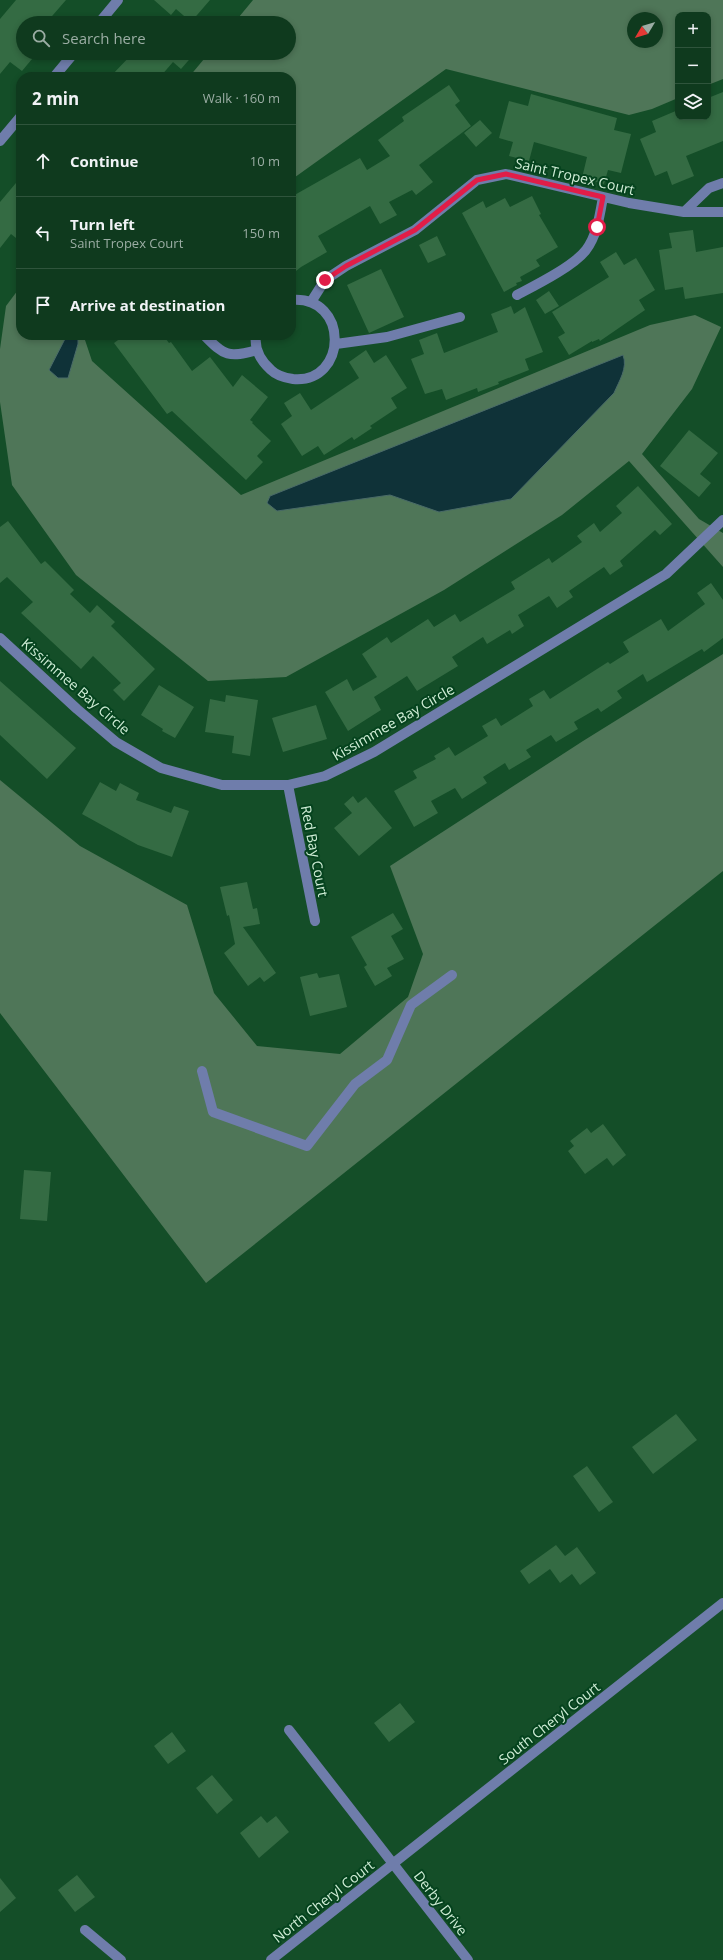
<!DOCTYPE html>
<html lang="en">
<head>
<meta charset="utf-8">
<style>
	:root { --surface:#0f3a1e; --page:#184127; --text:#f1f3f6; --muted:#9bada4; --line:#2f543c }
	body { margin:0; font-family:"Open Sans",sans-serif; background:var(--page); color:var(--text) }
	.controls { position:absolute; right:12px; top:12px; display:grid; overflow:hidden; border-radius:8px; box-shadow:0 2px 6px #0003 }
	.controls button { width:36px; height:36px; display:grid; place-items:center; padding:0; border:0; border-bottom:1px solid var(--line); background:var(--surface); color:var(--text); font:20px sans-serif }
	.compass { position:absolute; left:627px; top:12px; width:36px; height:36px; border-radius:50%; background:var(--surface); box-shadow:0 2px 6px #0003; rotate:232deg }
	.stop { position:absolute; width:12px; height:12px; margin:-9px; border:3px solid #e11d48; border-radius:50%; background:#fff }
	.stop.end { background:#e11d48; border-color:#fff; box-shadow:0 1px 4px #0008 }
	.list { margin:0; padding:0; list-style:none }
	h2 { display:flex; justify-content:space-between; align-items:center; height:52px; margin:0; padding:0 16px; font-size:17px }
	h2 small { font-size:13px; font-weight:400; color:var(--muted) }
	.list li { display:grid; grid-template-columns:26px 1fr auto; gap:12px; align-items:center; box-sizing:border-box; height:72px; padding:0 16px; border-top:1px solid var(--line) }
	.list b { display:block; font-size:15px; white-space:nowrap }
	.list p { margin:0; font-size:13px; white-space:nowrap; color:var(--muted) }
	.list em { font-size:13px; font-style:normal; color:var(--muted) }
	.icon { flex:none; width:22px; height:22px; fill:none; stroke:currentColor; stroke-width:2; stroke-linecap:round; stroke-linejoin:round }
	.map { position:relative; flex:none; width:723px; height:1960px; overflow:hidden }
	.search { position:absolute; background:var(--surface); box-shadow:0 2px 6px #0003; left:16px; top:16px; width:280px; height:44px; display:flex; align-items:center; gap:10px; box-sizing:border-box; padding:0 14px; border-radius:22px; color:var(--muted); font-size:15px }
	.panel { position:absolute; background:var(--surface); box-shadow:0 2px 6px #0003; left:16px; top:72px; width:280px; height:268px; border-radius:16px }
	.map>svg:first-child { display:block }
	.green { fill:#4f7658; fill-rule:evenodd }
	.water { fill:#0f3238; stroke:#496a68 }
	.building { fill:#346b43 }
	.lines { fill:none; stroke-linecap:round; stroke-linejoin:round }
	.minor { stroke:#6f7dab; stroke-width:10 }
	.route { stroke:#e11d48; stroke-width:5 }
	.labels { text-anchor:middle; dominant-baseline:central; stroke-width:4; stroke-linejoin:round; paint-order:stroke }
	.street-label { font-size:14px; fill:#d1eed7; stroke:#05431e }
</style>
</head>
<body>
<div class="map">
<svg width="723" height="1960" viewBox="0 0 723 1960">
	<rect width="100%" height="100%" fill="#144e28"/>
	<!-- green -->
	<path class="green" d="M253,0H723V79L708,85V15H678V98L652,109L629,115L446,69L291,180V77H189L209,53H289V23H234ZM633,18H657V42H633Z
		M21,286V335H85L84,337L92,361L241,495L650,325L695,315L721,327L692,389L642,454L699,519L723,533V567L629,461L562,515L444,590L286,677L208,681L76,575L12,485L0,402V349L6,306Z
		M723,654V871L206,1283L0,1013V780L80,846L187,905L214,993L257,1046L340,1054L408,997L423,954L390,866L583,741Z"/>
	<!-- water -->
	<path class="water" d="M67,335H78V344L68,378H58L49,370Z
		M623,355C628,368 619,381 614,393L511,499L439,512L390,495L277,511L267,503L270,496Z"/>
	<!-- building -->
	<path class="building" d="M16,0H66L46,23H23V53H37L22,71L10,62L0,74V19Z
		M154,0H210L191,22L176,9L171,15Z
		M133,53H195L181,69L173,62L160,77H110Z
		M449,85L460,101L455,105L471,126L419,165L433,182L416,195L412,190L389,202L397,215L380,224L370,206L318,236L327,252L301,267L291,275V197L360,158L367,170L390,156L378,140L404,121L402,117Z
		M723,92V141L686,156L694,176L672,185L667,171L655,176L640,139L656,132L652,121L678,110V117H708V98Z
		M531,94L617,118L614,130L631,134L621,173L608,170L604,184L582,178L587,157L534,142L529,161L509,156L513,142L499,138L509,101L528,106Z
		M480,120L492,133L476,147L464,133Z
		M21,177V232L16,238L11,234L0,248V202Z
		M532,196L541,214L539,215L558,247L536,260L540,266L520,277L522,281L516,283L517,285L504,292L462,213L483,201L486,208L505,198L510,207Z
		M693,230L696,252L723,247V293L685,299L683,287L665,290L659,250L672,248L669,233Z
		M437,236L446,255L428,263L419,245Z
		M616,252L624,265L636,258L655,290L639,300L645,310L600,341L599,339L592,342V341L569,355L558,337L565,333L552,312L609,277L600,262Z
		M381,269L404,317L369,333L347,285Z
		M549,291L559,306L545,314L536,300Z
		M511,306L514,314L525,307L543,352L525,359L529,370L498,382L499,384L478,392L477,388L446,400L442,389L425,394L411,359L424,354L419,340L437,333L444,353L498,332L491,314Z
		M125,335H163L169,343L171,342L192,371L210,357L233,387L242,375L268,397L250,420L253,422L252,423L271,441L257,456L263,462L246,480L172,411L167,414L114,343Z
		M366,350L374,363L386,355L407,388L391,398L397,408L370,426L372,428L354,440L352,437L324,455L318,446L302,456L281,424L292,416L284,403L300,393L311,410L359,378L349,362Z
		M689,430L718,453L700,474L711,483L699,497L660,466Z
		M638,486L672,524L660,535L655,530L620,561L623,566L610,575L604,567L569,591L573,597L557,608L549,596L518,615L524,626L512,634L510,630L487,644L483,637L452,657L458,666L417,691L407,676L374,697L381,710L348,731L325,692L347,679L353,691L377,677L362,654L387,637L391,643L428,619L434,627L455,614L460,622L515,589L511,582L549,558L552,563L582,542L577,536L594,523L600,532L622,513L616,506Z
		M8,521L41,564L45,561L74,590L70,594L90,613L97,605L115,622L111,626L155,669L124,701L113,690L121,683L93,656L81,669L21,613L33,602L7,577L0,583V527Z
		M711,583L723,600V638L704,652L702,649L647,682L643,674L617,691L622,698L601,712L598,708L574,722L578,729L556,742L551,735L526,750L531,757L509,770L505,763L483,777L487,783L462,799L455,788L431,801L438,813L414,827L394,791L417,778L413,771L436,759L434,756L449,747L455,756L488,736L482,726L496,718L501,726L533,706L529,699L544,690L550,699L608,662L610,664L629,652L623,642L661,619L668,631L705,604L697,593Z
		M0,681L76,748L47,779L0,735Z
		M159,685L194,707L175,738L162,731L163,729L141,715Z
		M226,695L258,700L250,756L232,753L234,736L205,732L210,699L225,702Z
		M316,705L327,739L283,752L272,718Z
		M100,782L116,791L120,783L139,793L136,800L171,813L174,806L189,811L172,857L138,845L82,814Z
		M353,796L358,803L366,797L392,828L359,856L334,828L352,813L344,804Z
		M247,882L253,909L257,908L260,924L243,927L276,973L264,982L260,977L248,986L224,953L235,944L229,915L227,916L220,887Z
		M393,913L403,929L391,936L404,959L387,968L392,976L375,986L364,967L367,965L351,937Z
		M317,973L319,978L339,974L347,1007L310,1016L300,977Z
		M603,1124L626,1155L613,1166L607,1158L585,1174L568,1151L574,1146L570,1141L587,1128L591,1133Z
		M24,1170L51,1172L47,1221L20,1219Z
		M676,1414L697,1440L653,1474L632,1447Z
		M587,1466L613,1502L599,1512L573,1476Z
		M556,1545L565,1556L577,1547L596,1573L580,1585L572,1574L560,1583L550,1569L529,1584L520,1571Z
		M400,1703L415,1722L389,1742L374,1723Z
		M172,1732L186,1751L168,1764L154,1746Z
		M212,1775L233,1800L217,1814L196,1788Z
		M261,1816L267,1823L276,1816L289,1832L259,1858L240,1833Z
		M77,1875L95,1897L75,1912L58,1890Z
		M0,1878L16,1898L0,1912Z"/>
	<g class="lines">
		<!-- minor -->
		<path class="minor" d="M99,23L118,0
			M54,77L74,53
			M0,141L21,116
			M684,212L709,188L723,183
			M517,295C536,285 574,266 586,250C597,236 600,214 603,197
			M311,302L325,280L346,266L415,230L477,180L506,174L629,203L684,212H723
			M204,335C224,356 229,358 257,350
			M256,335C254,349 261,361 271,370C277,376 286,378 293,379C348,384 350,295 291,300
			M336,344L387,337L460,317
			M0,638L77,709L116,742L161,768L222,785H288L325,776L374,752L666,574L723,520
			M288,785L315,921
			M202,1071L213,1112L307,1146L355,1084L387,1060L411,1005L452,975
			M289,1730L468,1960
			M85,1930L121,1960
			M271,1960L723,1603"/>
	</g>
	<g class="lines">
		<!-- route -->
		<path class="route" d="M325,280L346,266L415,230L477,180L506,174L603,197L597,227"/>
	</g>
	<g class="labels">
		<!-- street labels -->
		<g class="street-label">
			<text transform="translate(575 176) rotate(13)">Saint Tropex Court</text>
			<text transform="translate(76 686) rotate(41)">Kissimmee Bay Circle</text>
			<text transform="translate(393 722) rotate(-30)">Kissimmee Bay Circle</text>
			<text transform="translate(315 851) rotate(79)">Red Bay Court</text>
			<text transform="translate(549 1723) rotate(-38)">South Cheryl Court</text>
			<text transform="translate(323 1901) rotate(-38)">North Cheryl Court</text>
			<text transform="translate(441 1903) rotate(52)">Derby Drive</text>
		</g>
	</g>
</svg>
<div class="controls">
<button>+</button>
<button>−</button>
<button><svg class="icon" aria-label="layers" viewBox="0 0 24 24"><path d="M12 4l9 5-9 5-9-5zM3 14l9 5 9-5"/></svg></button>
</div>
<svg class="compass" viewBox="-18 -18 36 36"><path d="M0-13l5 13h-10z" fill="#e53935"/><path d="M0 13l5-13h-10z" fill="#9bada4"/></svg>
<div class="stop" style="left:597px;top:227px"></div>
<div class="stop end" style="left:325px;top:280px"></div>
<div class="search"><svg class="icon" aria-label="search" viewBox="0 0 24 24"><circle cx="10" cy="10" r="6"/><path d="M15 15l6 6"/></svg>Search here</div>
<section class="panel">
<h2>2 min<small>Walk · 160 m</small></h2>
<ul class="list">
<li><svg class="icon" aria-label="ahead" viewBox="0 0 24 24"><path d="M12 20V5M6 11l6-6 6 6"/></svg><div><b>Continue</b></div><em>10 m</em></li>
<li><svg class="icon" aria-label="left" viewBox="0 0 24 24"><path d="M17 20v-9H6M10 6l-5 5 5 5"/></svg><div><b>Turn left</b><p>Saint Tropex Court</p></div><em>150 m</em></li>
<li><svg class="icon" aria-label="arrive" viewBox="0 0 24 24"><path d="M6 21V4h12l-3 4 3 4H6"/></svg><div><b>Arrive at destination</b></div></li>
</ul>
</section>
</div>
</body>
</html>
